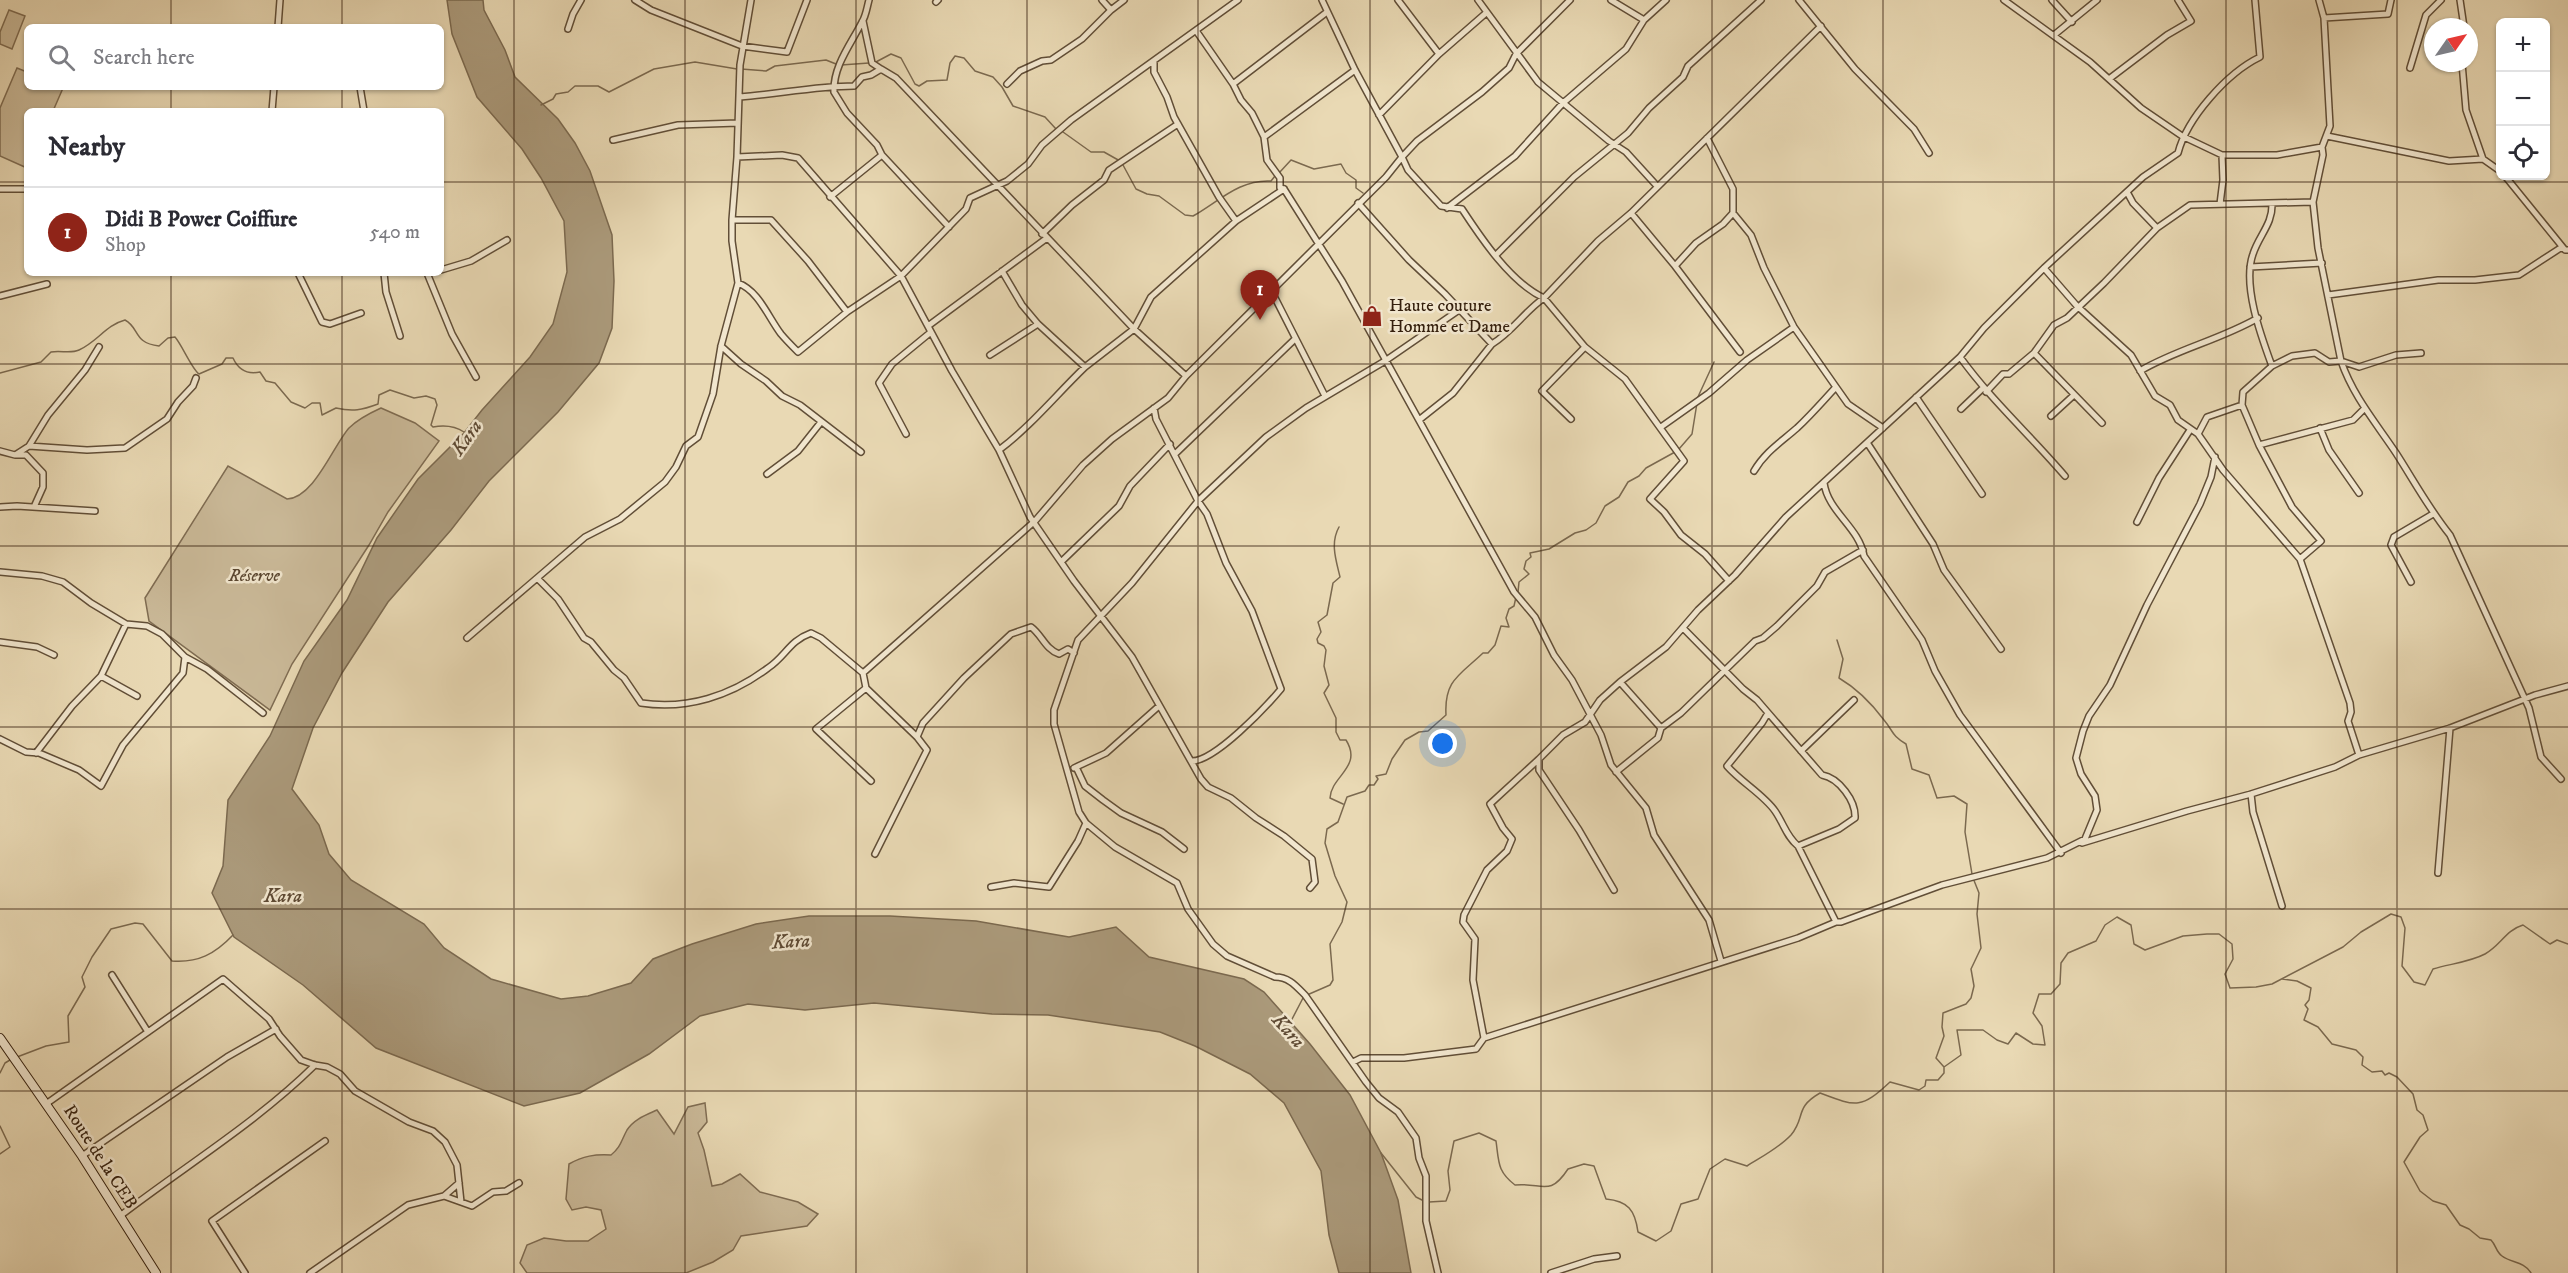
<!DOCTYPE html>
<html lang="en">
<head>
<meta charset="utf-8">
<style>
	:root { --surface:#fff; --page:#f2f2f3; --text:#2b2b33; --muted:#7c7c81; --line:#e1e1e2; --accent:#8f2418 }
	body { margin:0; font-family:"IM FELL DW Pica",serif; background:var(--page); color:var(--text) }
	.controls { position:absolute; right:18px; top:18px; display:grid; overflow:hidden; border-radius:9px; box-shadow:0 2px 4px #0004 }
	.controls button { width:54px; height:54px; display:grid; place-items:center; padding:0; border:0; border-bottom:2px solid var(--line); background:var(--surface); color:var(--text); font:30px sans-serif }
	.compass { position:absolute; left:2424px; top:18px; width:54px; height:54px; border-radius:50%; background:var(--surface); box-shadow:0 2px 4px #0004; rotate:56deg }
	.you { position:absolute; left:1443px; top:744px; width:21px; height:21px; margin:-15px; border:4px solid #fff; border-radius:50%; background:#1a73e8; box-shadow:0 0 0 9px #1a73e833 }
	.badge { display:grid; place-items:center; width:39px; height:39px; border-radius:50%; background:var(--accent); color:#fff; font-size:20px; font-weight:700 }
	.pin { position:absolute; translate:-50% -50px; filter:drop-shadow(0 2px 3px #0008) }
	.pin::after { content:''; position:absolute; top:32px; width:21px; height:18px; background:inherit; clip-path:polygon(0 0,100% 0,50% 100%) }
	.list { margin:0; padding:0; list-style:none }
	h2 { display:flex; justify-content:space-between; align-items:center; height:78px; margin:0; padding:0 24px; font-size:26px }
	h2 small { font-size:20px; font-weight:400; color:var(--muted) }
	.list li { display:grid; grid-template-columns:39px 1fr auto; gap:18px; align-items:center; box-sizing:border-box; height:90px; padding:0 24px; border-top:2px solid var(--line) }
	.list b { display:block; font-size:22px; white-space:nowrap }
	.list p { margin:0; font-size:20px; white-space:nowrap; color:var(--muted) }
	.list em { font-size:20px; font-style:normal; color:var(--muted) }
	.icon { flex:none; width:33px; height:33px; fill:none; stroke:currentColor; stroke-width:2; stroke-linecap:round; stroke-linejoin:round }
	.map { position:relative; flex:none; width:2568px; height:1273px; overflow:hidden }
	.search { position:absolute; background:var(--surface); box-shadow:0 2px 4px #0004; left:24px; top:24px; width:420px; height:66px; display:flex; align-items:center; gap:15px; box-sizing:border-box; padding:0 21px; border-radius:9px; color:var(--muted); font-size:22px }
	.panel { position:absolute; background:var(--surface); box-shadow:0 2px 4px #0004; left:24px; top:108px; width:420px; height:168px; border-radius:9px }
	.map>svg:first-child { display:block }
	.green { fill:#cab998; stroke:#7f6c52; stroke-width:1.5 }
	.water { fill:#ab9a7b; stroke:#7b694f; stroke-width:1.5 }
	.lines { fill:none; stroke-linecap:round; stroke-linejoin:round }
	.stream { stroke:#7b694f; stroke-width:1.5 }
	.street-casing { stroke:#614e37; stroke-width:8 }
	.secondary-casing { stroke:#341f0d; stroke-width:10 }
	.street { stroke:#f1e6ce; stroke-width:5 }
	.secondary { stroke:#f1e6ce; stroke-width:8 }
	.grid { fill:none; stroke:#341f0d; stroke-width:1.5; stroke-opacity:0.55 }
	.labels { text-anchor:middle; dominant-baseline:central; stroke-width:5; stroke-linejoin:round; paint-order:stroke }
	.poi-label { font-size:18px; fill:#341f0d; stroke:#f1e6ce; text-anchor:start }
	.park-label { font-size:18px; font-style:italic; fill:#5a4630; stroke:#f1e6ce }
	.street-label { font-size:18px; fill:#341f0d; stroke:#f1e6ce }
	.water-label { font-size:20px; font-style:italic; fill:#5e4a34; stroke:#f1e6ce }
</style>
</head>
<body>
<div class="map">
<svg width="2568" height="1273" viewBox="0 0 2568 1273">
	<rect width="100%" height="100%" fill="#e9d9b4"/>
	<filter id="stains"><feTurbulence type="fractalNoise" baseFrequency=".00333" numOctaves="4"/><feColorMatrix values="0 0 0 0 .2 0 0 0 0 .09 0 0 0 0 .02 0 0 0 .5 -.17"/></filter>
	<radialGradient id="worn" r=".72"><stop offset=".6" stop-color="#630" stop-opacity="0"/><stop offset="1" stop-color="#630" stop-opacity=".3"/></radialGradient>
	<!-- green -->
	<path class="green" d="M9,10L25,16L12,49L0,44V32Z
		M17,68L27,72V87L63,88L53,111H27V168L0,156V108Z
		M381,408L415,423L439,441L388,512L369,545L292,664L270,710L149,621L145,598L228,466L287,499C314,498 333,446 349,428C358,419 370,413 381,408Z
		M705,1103L707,1122L698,1133L704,1150L712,1186L722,1184L740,1174L760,1192L798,1202L818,1214L807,1226L741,1236L733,1250L713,1262L686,1273H527L520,1263L527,1245L544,1238L566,1241H588L606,1229L601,1210L586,1207L572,1210L566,1199L569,1164C583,1156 595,1154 611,1155C621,1147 621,1141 627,1130C634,1119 646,1115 657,1110L674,1134L688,1107Z"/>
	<!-- water -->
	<path class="water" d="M447,0H483L484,10L505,50L515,77L558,119L575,143L590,171L612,235L614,281L612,328L599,363L558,412L489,481L451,530L388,602L342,673L313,728L292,789L319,825L329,854L351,880L424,924L444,948L491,979L561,999L588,996L631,983L653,959L692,944L756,924L809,916H890L976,921L1069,937L1116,927L1149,957L1244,979L1264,992L1310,1044L1350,1095L1381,1153L1398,1200L1411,1273H1339L1329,1235L1321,1171L1284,1103L1250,1074L1195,1046L1160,1032L1048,1015L992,1014L874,1003L805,1010L748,1004L700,1016L649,1054L580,1093L524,1106L376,1048L303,985L234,937L212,893L223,866L228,800L270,736L304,661L347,600L377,538L418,479L464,433L482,410L530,357L553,324L567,272L564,221L541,178L522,149L477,97L452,34Z"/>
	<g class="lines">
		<!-- stream -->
		<path class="stream" d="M874,63L891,54L901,58L915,84L919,86L927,81L947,80L950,63L955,56L964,58L975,71L993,77L1002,87L1013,106L1045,117L1056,129
			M841,65L869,63
			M741,69L766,71L775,66L826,60L836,64
			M541,105L553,99L556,94L568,92L575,86H598L609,92L654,69L695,62L737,69
			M1063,132L1091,152H1104L1120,161
			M1123,165L1136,189L1147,194L1159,196L1185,215L1193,216C1218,202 1240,179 1271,181L1275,176
			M1279,173L1291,160L1314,169L1341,164L1346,173L1356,180V188L1363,193
			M0,373L41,362L51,352C61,350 70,354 79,350C97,342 106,325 125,320C140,328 133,343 159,346L168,338L175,337C182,345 192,369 199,374L222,364L226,358H233C238,369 246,375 260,372L266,381L275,383L291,402L305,408L312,403H320L322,415L336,408C353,412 362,410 378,404L379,395L390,390L414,398L426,396L435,399L437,405L431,425L433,427C444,425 455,426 464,432
			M1697,399L1714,362
			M1679,449L1692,434L1697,403
			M1339,527C1330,543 1336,560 1340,577L1333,583L1327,615L1318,622L1321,632L1317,639L1318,643L1324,646L1326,650L1324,666L1329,685L1324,693L1336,718V732L1340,740H1346C1363,767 1331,776 1330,798L1343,804
			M1518,592L1519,582L1529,574L1524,569L1526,561L1531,557L1530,553L1549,549L1575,533L1586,530L1596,523L1605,506L1619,497L1628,482L1639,476L1646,468L1675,452
			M1837,640L1843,659L1839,678C1856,688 1872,704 1884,720C1894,732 1891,735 1906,744L1912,769L1929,775L1937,798L1954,796L1967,804L1965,832L1972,874
			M2282,979L2297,981L2311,988L2309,1000L2305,1005L2308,1009L2304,1020L2318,1027L2332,1044L2356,1050L2363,1057L2362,1065L2372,1072L2382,1071L2385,1075L2389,1073L2397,1077L2413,1094L2417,1110L2423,1115L2428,1130L2420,1137L2404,1162L2420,1191L2433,1201L2446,1205L2460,1225L2469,1229L2480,1238L2491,1240C2496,1245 2496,1252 2502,1256C2511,1263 2524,1261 2531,1273
			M1307,995L1330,985L1333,980L1330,944L1342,922L1347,902L1335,876L1325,843L1327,829L1338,822L1347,797L1365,791L1369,785H1374L1378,779L1376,776L1386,774L1392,759L1405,740L1419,732L1428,731L1446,715C1444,680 1460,675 1483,653H1488L1495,645L1501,626L1509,627L1506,618L1509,609L1514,606L1516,597
			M1290,1023L1303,998
			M17,1057L46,1046L69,1042L68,1016L85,987L82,977L92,957L111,929L135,923L143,924L172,961C198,963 215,954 233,935
			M1944,1067L1936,1058L1944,1036L1942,1027L1943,1013L1966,1004L1971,998L1974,986L1971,969L1981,948L1977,914L1979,893L1973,878
			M0,1073L5,1063L10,1060
			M0,1126L10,1147L0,1154
			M1381,1153L1416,1197L1424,1201
			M1429,1202L1446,1201L1450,1190L1448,1171L1454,1141L1479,1133L1496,1141C1499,1162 1497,1171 1515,1185C1542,1182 1549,1198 1568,1169L1584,1164L1594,1166L1606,1199C1628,1201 1635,1210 1638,1232L1656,1241L1671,1231L1681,1204L1698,1199L1710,1169L1725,1159L1747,1166C1761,1157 1779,1148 1791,1135C1806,1117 1794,1108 1820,1093C1857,1107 1861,1109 1890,1082L1919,1090L1925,1086L1926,1080H1938L1944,1073V1067L1961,1055L1957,1030H1983L1997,1040L2008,1044L2016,1033L2033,1044L2045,1045L2042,1026L2033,1013L2039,994H2051L2060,984L2061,963L2068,953L2096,941L2105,925L2117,917L2131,925L2134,944L2145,950L2183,936L2207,934H2219L2232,944L2233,959L2225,974L2230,988L2256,987L2272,984L2343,947L2361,932L2391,914L2401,917L2405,928L2402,966L2414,982L2425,985L2433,969C2449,964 2470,962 2485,954C2500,946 2506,930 2523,925L2550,944L2557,940L2568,944"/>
		<defs>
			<path id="street" d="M635,0L651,10L742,46L787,52L807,0
				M869,0C867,7 866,16 862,22C851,44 833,66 834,92L847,113L877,145L882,155L949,227
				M1102,0L1111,10
				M1398,0L1439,54
				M1478,0L1538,82L1609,141L1626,152L1657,186
				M1570,0L1516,54L1509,68L1482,92L1417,141L1402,157L1408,170L1441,206L1462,209C1481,238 1511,283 1544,298L1585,347L1625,379L1684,461L1650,499L1664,512L1681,535L1705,554L1729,581
				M1611,0L1644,20L1666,0
				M1799,0L1855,69L1914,129L1929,153
				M2004,0L2090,62L2141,108L2182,136L2222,155H2277L2322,147
				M2052,0L2072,22
				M2319,0L2324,18L2330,126L2322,147L2323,155L2313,202L2318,248L2341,361C2353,396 2376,423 2396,453C2414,481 2429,509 2450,535L2529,708L2541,757L2561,779
				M2460,0L2464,27
				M936,2L938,0
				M2324,18L2388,14L2391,0
				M863,21L872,63L881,69
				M278,27L280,0
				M568,29L573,14L581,0
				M1197,32L1233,84L1241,100L1252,113L1264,137L1267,160L1280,178V188L1284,189
				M2054,35L2097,0
				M1154,61V72L1167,97L1174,117L1219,197L1236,221
				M2462,63L2466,110L2483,159L2500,171
				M2410,68L2426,15L2441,0
				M2109,79L2167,35L2191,21L2178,0
				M1007,84L1020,71L1042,61L1051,60L1082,39L1111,10L1124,0
				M1233,84L1327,12
				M360,87L364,111
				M740,97C778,94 817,86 854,86L862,77L871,75L881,69L896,78L1134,329L1186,376
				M272,111L274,87
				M1379,115L1439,54L1486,13
				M2327,136L2449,161L2483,159
				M1264,137L1355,70
				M613,140L678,125L738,123
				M737,157L782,155L798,158L901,276L952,371L999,450L1030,517L1074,581L1132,657L1201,779L1208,787L1231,798L1256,818L1284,836L1312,859L1315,882L1310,888
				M2505,176L2565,250H2568
				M0,189H27
				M2127,192L2133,203L2157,228
				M830,197L882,155
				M1358,203L1409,260L1445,294L1492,344
				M2272,203C2273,224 2259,235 2253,254C2242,285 2261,336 2272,366
				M2220,204L2223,180L2222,155
				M1447,208L1515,156L1563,103L1626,49L1644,20
				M1631,213L1675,266L1740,352
				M1733,213L1751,235L1764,268L1794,327L1836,387L1848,404L1883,428
				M732,220H771L808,261L847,312
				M1042,234L1072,205L1104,180L1109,170L1178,124
				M1496,255L1574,177L1628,133L1649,108L1683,77L1688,66L1761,0
				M1675,266L1696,243L1723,224L1733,213V189L1707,138
				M2250,267L2322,263
				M2044,268L2077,306L2131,355L2155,396L2170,405L2178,420L2198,434L2223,470L2300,559L2350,703L2351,712L2348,721L2359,755
				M441,270L471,261L507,240
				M1002,271L1022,305L1038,324L1085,367L1134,329L1151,297L1236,221L1284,189L1342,281L1514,592L1535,617L1554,655L1572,680L1601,735L1611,765L1646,808L1654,835L1709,920L1721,961
				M298,273L322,322L330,324L361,313
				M384,273L386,292L400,336
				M427,273L452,334L476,377
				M738,283C759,291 768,317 781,334C786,340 792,346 798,352L847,312L901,276L966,209L970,198L1007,181L1028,164L1042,145L1071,120L1238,0
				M1272,292L1325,396
				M2328,295L2438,280H2475L2519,275L2562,247
				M0,296L47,284
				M928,326L1047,238
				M721,346L741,364L766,381L782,396L800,405L861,452
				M2034,353L2102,423
				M990,355L1038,324
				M1960,357C1991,400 2030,435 2065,476
				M2140,371C2177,349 2220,340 2258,318
				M1986,392L2003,374H2009L2034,353L2054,325L2067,318L2104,283L2157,228L2190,205L2313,202
				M1916,397L1982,494
				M1154,408L1156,419L1198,501L1207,514L1226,563L1252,611L1281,689C1266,707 1215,761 1192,761
				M1961,409L1983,388
				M2051,416L2074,395
				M1571,419L1542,391L1585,347
				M1419,420L1453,393L1492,344C1512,332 1525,311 1544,298L1598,241L1631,213L1821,26
				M1661,427L1709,393L1747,360L1794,327
				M2320,428L2329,450L2359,493
				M906,434L879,383L892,364L931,332
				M2198,434L2207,417L2242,405
				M1868,444L1933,544L1944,570L2001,649
				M2259,445L2353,420L2365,408
				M29,446L87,450L125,448L167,419L178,402L193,386L196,378
				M999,450C1031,426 1056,395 1085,367
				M0,451L15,455L29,446L48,415L85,370L99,347
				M1175,454L1295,339
				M16,455H26L43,473V487L34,507
				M1754,471C1765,452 1781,442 1797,428C1811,415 1823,401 1836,387
				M767,474L798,451L821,422
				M1824,483C1828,512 1859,527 1864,556L1922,640L1935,671L1960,715L2061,853
				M0,507L17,506L95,511
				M2137,522L2159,478L2190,430
				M2300,559L2321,541L2292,507L2259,445L2242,405L2243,392L2272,366L2292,356L2315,353L2329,362L2341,361L2359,367L2396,355L2421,353
				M1061,562L1119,506L1130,486L1170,444
				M0,572L42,576L63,582L91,603L126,624L147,626L162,634L185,657L207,669L263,713
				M538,579L558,599L584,638L591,642L614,670L624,678L641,703C687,710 731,696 768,668C786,656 789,641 811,633L821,638L863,673
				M2411,582L2391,545L2394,537L2433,514
				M1683,628L1743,689L1757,700L1822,775C1839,778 1856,801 1855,818L1839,829L1798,846
				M467,638L585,537L620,519L665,482L676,467L686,446L698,437L713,394L721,346L738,283L732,241V220L737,157L740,65L751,0
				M0,642L37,647L54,655
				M101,676L137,696
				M1620,682L1661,728L1681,713L1755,641L1763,638L1777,626L1817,586L1825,572L1863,550
				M866,688L816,729L871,781
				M1768,713L1762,723L1727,766C1741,782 1764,795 1775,811C1784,824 1786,836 1798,846L1836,922
				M917,737L923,723L964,678L1011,634L1031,627C1042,635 1045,649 1059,654L1068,649L1074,653
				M0,739L26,752L39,753L79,770L101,786L123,745L183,673L185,657
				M1801,751L1854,700
				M36,753L72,706L101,676L126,624
				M1076,767L1085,786L1103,800L1121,813L1162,832L1184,849
				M1074,768L1106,753L1159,706
				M1616,772L1658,738L1661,728
				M2251,794L2253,812L2282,906
				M2082,843L2187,811L2251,794L2335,767L2359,755L2450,728L2535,695L2568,686
				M875,854L927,750L917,737L866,688L863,673L1035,521L1083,465L1112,439L1168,398L1186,376L1386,177L1402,157L1355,70L1322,0
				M2438,873L2450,728
				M991,887L1014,883L1049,887L1078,841L1086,823
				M1614,890L1579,830L1539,770V759L1563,735L1585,722L1600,700L1620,682L1666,647L1698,610L1735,575L1786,517L1960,357L1984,328L2044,268L2143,177L2178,153C2187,118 2227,73 2260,57L2255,0
				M112,975L148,1032
				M1484,1038L1473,980L1475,939L1463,922L1464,915L1487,870L1507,851L1512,839L1503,828L1490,804L1539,759
				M1353,1062L1361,1058H1404L1476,1049L1484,1038L1798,938L1836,922H1841L1942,885L2047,858L2085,839L2097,810L2095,796L2081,774L2076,758L2083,731L2089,716L2110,685L2147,605L2200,504L2211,477L2215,457
				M46,1104L223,979L269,1019L280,1036L301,1060L315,1065L327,1067L340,1074L355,1091L409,1122L433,1131L445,1142L457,1165L461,1202
				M82,1156L227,1057L276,1029
				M444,1196L472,1206L493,1192L506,1191L519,1183
				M120,1216C185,1166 256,1123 315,1065
				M245,1273L212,1221L325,1141
				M310,1273L408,1205L444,1196L459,1183
				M1438,1273L1426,1221V1176L1419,1158L1416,1138L1398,1112L1379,1098L1366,1082L1305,995C1296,986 1289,977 1275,977L1227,956L1213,944L1188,909L1177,883L1115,847L1086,823L1079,812L1054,724V710L1078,640L1132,583L1198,501L1266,437L1306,408L1385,361L1459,310
				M1551,1273L1594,1259L1617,1256"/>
			<path id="secondary" d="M0,1038L82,1156L156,1273"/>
		</defs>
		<!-- street casing -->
		<use href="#street" class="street-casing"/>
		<!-- secondary casing -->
		<use href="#secondary" class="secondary-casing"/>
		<!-- street -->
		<use href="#street" class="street"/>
		<!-- secondary -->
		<use href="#secondary" class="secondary"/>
	</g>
	<!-- grid -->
	<path class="grid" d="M171,0V27M342,0V27M514,0V1273M685,0V1273M856,0V1273M1027,0V1273M1198,0V1273M1370,0V1273M1541,0V1273M1712,0V1273M1883,0V1273M2054,0V1273M2226,0V1273M2397,0V1273M171,87V111M342,87V111M0,182H27M441,182H2568M171,273V1273M342,273V1273M0,364H2568M0,546H2568M0,727H2568M0,909H2568M0,1091H2568"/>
	<!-- icons -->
	<defs>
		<symbol id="shop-bare" viewBox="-9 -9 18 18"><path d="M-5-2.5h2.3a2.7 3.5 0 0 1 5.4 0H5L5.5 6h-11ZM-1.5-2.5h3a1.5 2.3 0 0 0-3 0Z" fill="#8f2418" stroke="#f1e6ce" stroke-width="2.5" paint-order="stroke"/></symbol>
	</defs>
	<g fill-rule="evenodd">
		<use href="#shop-bare" x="1357" y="301" width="30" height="30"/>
	</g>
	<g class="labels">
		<!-- poi labels -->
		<g class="poi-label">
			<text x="1389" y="306">Haute couture<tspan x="1389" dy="21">Homme et Dame</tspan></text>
		</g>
		<!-- park labels -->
		<g class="park-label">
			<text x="254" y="576">Réserve</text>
		</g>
		<!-- street labels -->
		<g class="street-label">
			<text transform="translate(100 1157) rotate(57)">Route de la CEB</text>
		</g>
		<!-- water labels -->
		<g class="water-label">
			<text transform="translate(467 438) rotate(-54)">Kara</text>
			<text x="283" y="896">Kara</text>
			<text transform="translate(791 942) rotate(-3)">Kara</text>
			<text transform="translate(1288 1031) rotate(49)">Kara</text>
		</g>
	</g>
	<rect width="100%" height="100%" filter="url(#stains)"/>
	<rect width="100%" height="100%" fill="url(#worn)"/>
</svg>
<div class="controls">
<button>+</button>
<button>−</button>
<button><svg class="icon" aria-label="locate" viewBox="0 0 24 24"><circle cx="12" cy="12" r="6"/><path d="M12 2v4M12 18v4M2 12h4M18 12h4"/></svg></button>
</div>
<svg class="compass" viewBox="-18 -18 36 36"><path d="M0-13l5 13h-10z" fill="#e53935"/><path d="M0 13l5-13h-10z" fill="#7c7c81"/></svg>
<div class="you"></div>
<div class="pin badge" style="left:1260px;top:320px">1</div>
<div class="search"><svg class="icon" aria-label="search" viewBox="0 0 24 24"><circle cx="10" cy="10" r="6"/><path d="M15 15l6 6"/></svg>Search here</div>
<section class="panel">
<h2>Nearby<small></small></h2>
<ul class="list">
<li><span class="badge">1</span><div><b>Didi B Power Coiffure</b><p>Shop</p></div><em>540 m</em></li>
</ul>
</section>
</div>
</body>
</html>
